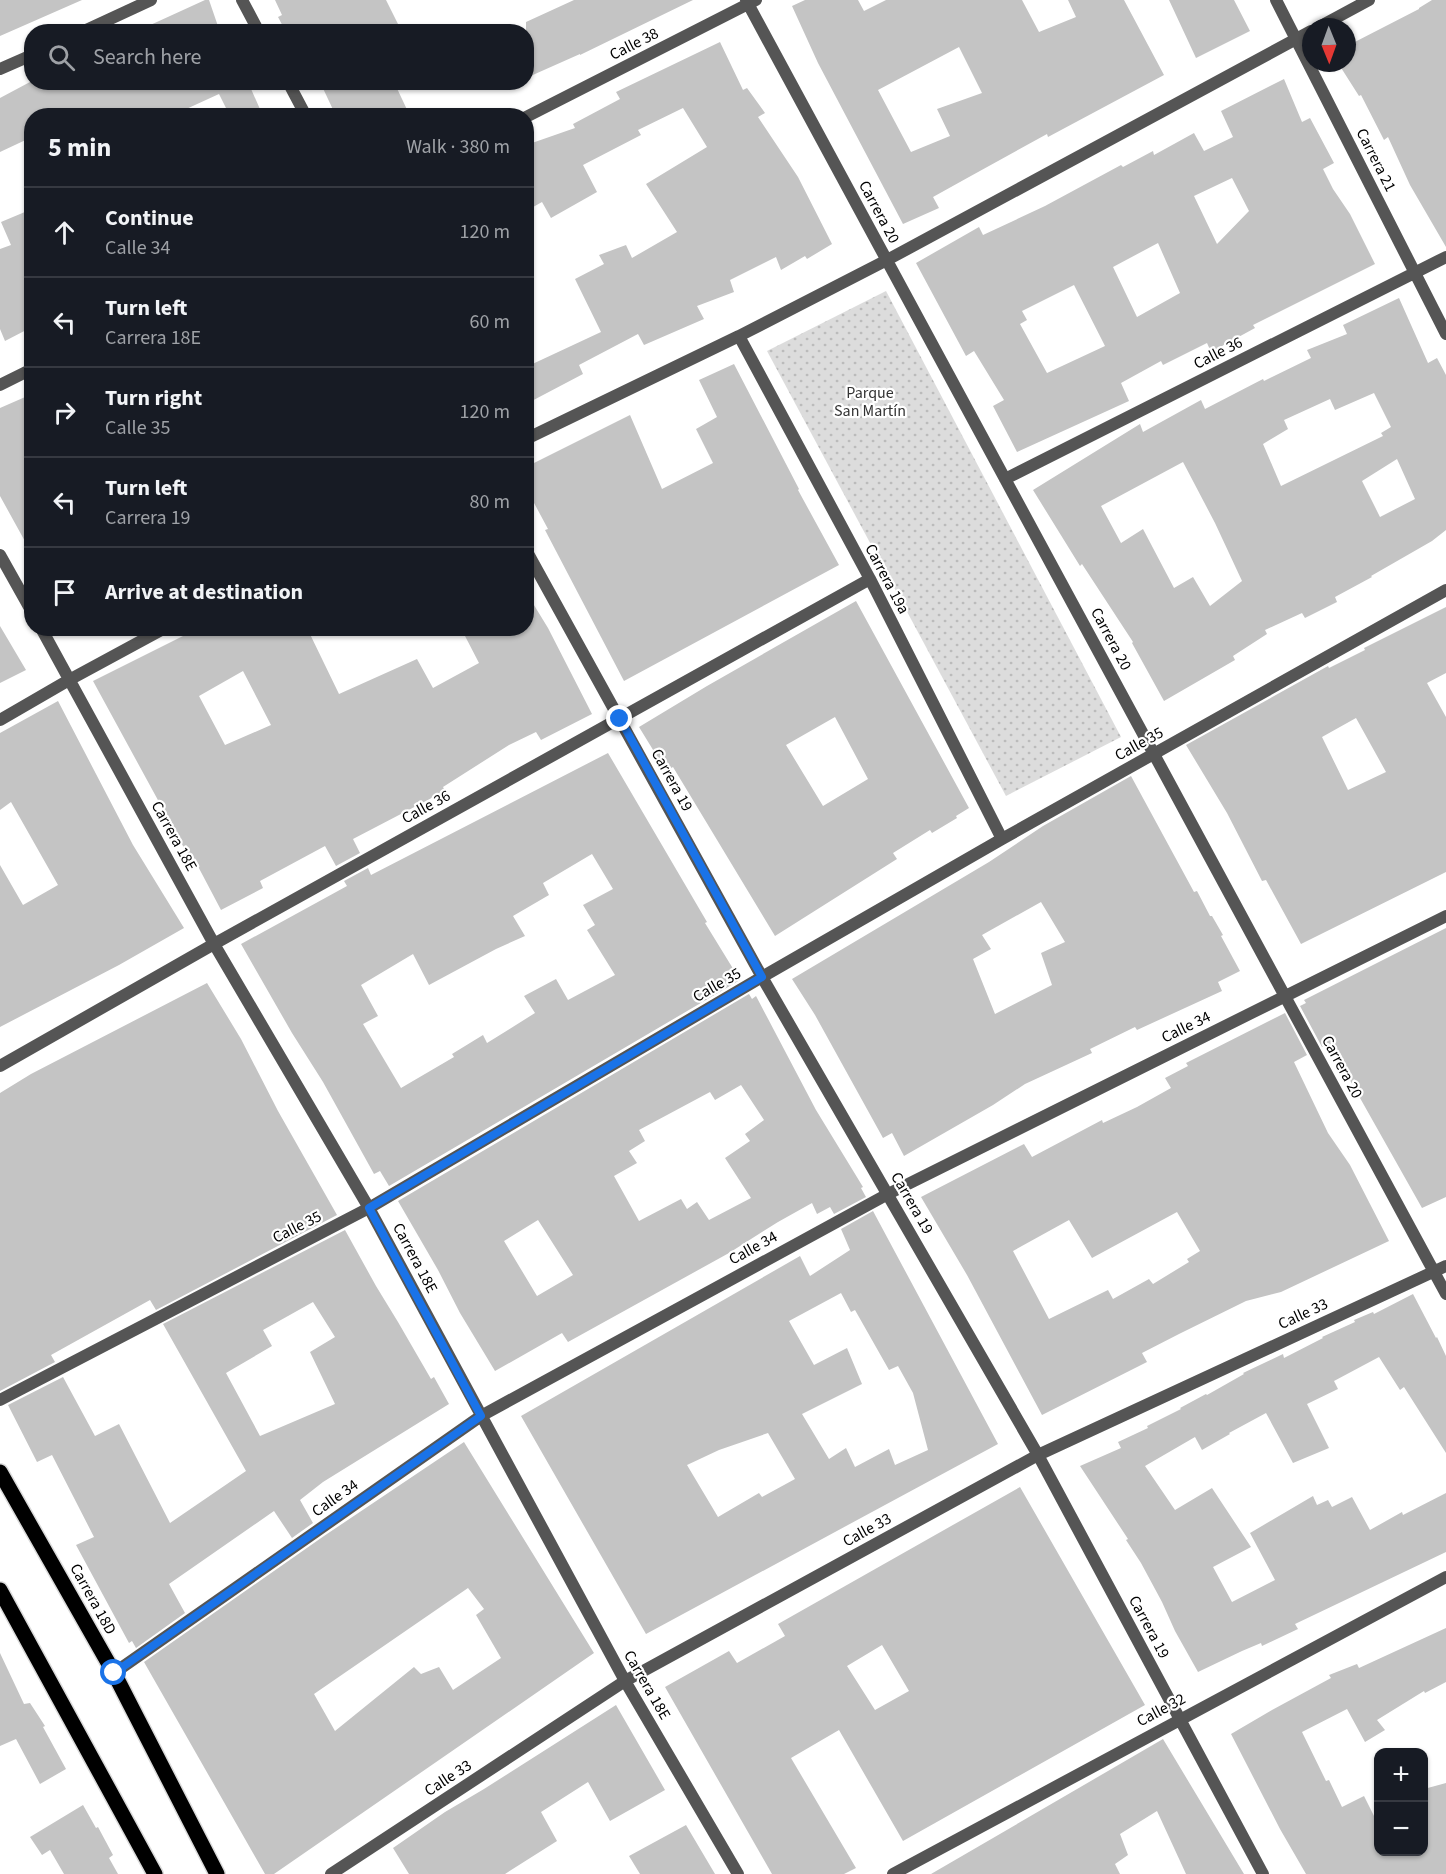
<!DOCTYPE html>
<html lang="en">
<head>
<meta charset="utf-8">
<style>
	:root { --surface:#171b24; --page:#242831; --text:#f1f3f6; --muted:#9ea1a6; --line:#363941 }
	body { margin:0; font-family:"Source Sans 3",sans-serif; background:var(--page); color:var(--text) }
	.controls { position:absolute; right:18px; bottom:18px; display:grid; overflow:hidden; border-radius:12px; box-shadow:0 2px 4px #0004 }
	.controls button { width:54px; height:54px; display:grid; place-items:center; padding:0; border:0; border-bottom:2px solid var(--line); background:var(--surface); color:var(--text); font:30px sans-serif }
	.compass { position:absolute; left:1302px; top:18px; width:54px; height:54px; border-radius:50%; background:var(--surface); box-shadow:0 2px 4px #0004; rotate:179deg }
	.stop { position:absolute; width:18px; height:18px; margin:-14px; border:4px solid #1a73e8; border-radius:50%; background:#fff }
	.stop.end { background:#1a73e8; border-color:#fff; box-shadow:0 2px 6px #0008 }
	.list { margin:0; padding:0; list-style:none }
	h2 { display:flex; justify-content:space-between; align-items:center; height:78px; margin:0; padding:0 24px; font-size:26px }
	h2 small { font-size:20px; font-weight:400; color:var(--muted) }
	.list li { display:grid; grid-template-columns:39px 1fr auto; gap:18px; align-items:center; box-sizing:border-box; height:90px; padding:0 24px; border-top:2px solid var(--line) }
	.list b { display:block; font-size:22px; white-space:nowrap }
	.list p { margin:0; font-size:20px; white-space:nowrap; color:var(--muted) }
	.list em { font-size:20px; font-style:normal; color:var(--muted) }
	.icon { flex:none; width:33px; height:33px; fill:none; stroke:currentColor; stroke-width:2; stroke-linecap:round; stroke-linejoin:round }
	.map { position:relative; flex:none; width:1446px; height:1874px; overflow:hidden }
	.search { position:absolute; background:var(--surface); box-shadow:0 2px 4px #0004; left:24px; top:24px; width:510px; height:66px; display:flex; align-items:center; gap:15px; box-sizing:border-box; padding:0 21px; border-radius:24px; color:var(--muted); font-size:22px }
	.panel { position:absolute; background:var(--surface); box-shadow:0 2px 4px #0004; left:24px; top:108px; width:510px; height:528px; border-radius:24px }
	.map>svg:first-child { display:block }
	.park { fill:url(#park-dots) }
	.building { fill:#c4c4c4; fill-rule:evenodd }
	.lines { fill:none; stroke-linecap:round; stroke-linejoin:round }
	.primary-casing { stroke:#dbdbdb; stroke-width:18 }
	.street { stroke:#555; stroke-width:12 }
	.primary { stroke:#000; stroke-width:15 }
	.route { stroke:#1a73e8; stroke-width:8 }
	.labels { text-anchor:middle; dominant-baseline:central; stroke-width:4.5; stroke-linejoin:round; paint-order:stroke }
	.street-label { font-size:16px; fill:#000; stroke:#fff }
	.park-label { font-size:16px; fill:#333; stroke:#fff }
</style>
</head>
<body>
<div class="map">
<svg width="1446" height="1874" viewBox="0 0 1446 1874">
	<defs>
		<pattern id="park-dots" width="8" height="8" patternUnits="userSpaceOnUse" patternTransform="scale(1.5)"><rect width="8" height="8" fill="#dcdcdc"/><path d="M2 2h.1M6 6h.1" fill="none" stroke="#bbb" stroke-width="1.8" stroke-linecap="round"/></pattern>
	</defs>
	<rect width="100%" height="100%" fill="#fff"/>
	<!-- park -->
	<path class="park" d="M886,291L1121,737L1006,796L767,351Z"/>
	<!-- building -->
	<path class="building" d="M0,0H82L0,36Z
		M205,0H209L220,32H135Z
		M275,0H386L402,32H286L278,17L282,15Z
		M574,0H693L580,55V54L526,78V22Z
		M805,0H858L864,11L886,0H1022L1039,32L1076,17L1068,0H1124L1164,75L1048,137L1047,134L969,177L933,197L939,208L903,224L818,63L792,6ZM959,47L982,93L937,109L950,136L911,152L878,90Z
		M1169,0H1234L1250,31L1196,58Z
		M1432,0H1446V247L1410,185L1388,137L1384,140L1361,95L1359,96L1338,63H1347V46L1419,9V8Z
		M720,42L743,90L747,88L765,113L758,117L798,177L832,244L807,259L805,256L781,270L776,257L730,280L734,292L697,306L704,319L644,345L638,334L579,365L583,374L526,404V367L601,332L575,279L604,264L599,255L626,245L632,258L677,232L646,184L707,147L683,108L638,130L641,135L583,165L597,192L551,218L542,202L526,211V147L532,143L575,128L573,124L620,99L616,92Z
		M1284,79L1302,122L1310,118L1334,163L1323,169L1333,189L1350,214L1375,264L1253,325L1255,328L1211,352L1207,343L1163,365L1161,361L1121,383L1129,401L1017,452L993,406L1004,400L974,351L966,356L916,263L979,227L983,235L1045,206L1121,165L1123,167L1153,151L1154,155L1194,133L1204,151L1233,137L1221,111ZM1232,178L1249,211L1217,244L1194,196ZM1158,243L1180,293L1137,317L1113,267ZM1074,285L1105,346L1047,373L1020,324L1027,320L1022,311Z
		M30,82H248L263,116H230L219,94L171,116H32V137L0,152V98Z
		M320,82H394L410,116H336Z
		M32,209V327L5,341L0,329V249L11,245L1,222Z
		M1399,298L1428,363L1437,358L1446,375V530L1432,541L1371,576L1372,577L1335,597L1337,602L1305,618L1302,613L1265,630L1267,634L1233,656L1235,660L1164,701L1132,643L1133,642L1082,564L1080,566L1033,490L1140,424L1143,432L1201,400L1205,409L1263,379L1264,381L1311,358L1307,350L1347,334L1343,325ZM1374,393L1391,427L1381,433L1383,436L1281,486L1263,444L1288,429L1284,420L1330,399L1335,410ZM1397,459L1415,499L1380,517L1362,481ZM1183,462L1215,523L1242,581L1210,606L1193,577L1174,588L1143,529L1121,543L1101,506Z
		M734,364L799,489L798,490L839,565L624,681L545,530L548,529L526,488V467L630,415L662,489L713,463L696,429L717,417L699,380Z
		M32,394V554L0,496V408Z
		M526,592L548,628L592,714L541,740L536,732L509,745L443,787L445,791L353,839L360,853L336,866L325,846L260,881L263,888L221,910L192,855L189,857L93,681L199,628H307L339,694L417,659L433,688L479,663L465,636L479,628H526ZM243,671L271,725L225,745L199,696Z
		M856,601L969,808L956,816L957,818L932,833L930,830L893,853L897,859L775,936L673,767L666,771L639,727L707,686ZM835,717L868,779L823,806L786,745Z
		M1446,607V673L1427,683L1446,717V872L1301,944L1266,880L1262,881L1227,813L1186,745L1328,666L1329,668L1365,650L1364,648ZM1356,718L1386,772L1348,790L1322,737Z
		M0,626L26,670L0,683Z
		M58,701L133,845L184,928L119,965L0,1027V865L23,905L58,885L11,802L0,810V733Z
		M608,753L707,922L705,923L740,980L389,1186L380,1171L374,1174L323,1082L292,1033L241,944L347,886L344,881L368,868L371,875ZM592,854L613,889L583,905L595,925L587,930L615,975L568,1000L556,979L524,996L535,1013L487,1043L483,1035L452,1054L454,1057L401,1088L363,1024L378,1016L361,985L413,954L429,985L496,949L525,936L513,916L549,895L543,883Z
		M1131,776L1194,892L1197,891L1210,916H1212L1223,935L1221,936L1240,971L1218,982L1222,991L1137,1030L1135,1027L1090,1049L1092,1053L1025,1084L993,1105L904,1156L892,1133L883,1138L815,1015L792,979L989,862L1043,826ZM1041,902L1065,942L1041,953L1052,985L995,1014L973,959L991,949L982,935Z
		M1446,928V1197L1422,1208L1329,1043L1322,1047L1300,1006L1306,1003L1304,1000Z
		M207,983L241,1039L278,1111L337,1215L156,1310L150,1300L51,1355L55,1362L0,1391V1093L31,1074Z
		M749,994L752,999L756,996L816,1110L863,1187L861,1188L866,1197L834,1214L830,1207L817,1214L812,1203L778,1222L729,1253L568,1342L562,1333L495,1371L460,1313L438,1270L398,1201ZM741,1085L764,1120L745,1134L750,1141L725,1158L751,1198L709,1220L697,1202L687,1209L681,1199L639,1221L614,1176L637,1163L629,1151L645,1141L639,1130L710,1092L715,1100ZM538,1220L573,1275L537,1296L504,1241Z
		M1285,1013L1307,1055L1294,1062L1328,1133L1350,1165L1389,1241L1281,1292L1246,1301L1179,1334L1142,1353L1147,1362L1042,1415L967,1275L921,1197L1024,1144L1032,1157L1102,1120L1103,1123L1137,1107L1171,1088L1165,1078L1188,1066L1186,1063ZM1177,1212L1200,1251L1187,1259L1189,1262L1153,1284L1149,1279L1113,1299L1108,1290L1049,1319L1013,1251L1069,1220L1092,1258Z
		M873,1211L998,1444L646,1634L521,1416L800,1256L810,1276L850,1250L841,1229ZM841,1293L851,1312L855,1310L889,1370L898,1366L913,1393L928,1450L895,1465L889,1449L855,1467L846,1448L829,1459L802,1414L862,1384L847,1348L814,1365L789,1321ZM768,1433L795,1479L762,1497L759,1493L718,1517L687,1465L719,1450Z
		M345,1230L376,1286L398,1322L431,1379L434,1377L449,1404L323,1482L300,1500L313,1523L292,1538L274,1511L169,1584L185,1613L136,1648L132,1641L129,1643L76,1545L94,1537L52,1455L37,1462L8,1405L63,1377L95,1436L119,1424L170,1523L246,1471L163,1324ZM313,1302L335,1337L310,1352L335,1404L260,1436L226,1373L272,1346L263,1330Z
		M1413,1294L1436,1338L1437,1337L1446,1356V1453L1404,1387L1400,1390L1379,1357L1334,1381L1338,1389L1307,1404L1329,1448L1293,1463L1266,1413L1229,1433L1230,1434L1202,1450L1195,1437L1145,1466L1175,1510L1212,1488L1251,1547L1213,1567L1232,1602L1275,1580L1250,1533L1313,1496L1317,1505L1328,1500L1332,1507L1352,1497L1370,1530L1402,1512L1403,1515L1446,1493V1552L1295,1624L1298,1629L1262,1646L1261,1643L1242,1651L1198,1672L1175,1631L1162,1602L1141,1563L1126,1540L1128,1539L1080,1466L1121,1448L1118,1442L1148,1428L1147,1426L1181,1409L1180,1408L1206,1394L1207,1395L1244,1374L1243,1373L1283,1354L1284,1358L1323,1338L1322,1337L1355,1322L1354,1320L1373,1312L1374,1314Z
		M464,1442L594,1653L274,1874H265L144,1662L324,1536ZM468,1588L484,1609L476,1615L501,1658L453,1690L439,1667L421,1674L414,1667L335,1731L314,1694Z
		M1020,1487L1145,1705L903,1841L839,1730L791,1758L856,1868L844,1874H772L665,1687L729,1651L737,1663L785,1636L778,1624ZM882,1645L909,1691L875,1710L847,1666Z
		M1446,1628V1682L1425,1693L1424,1691L1377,1720L1385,1730L1365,1742L1347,1709L1302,1732L1326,1781L1329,1780L1342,1807L1364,1796L1378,1824V1851H1424V1789L1446,1783V1874H1306L1280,1829L1231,1734L1272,1710L1331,1678L1329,1675L1357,1664L1359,1668Z
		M0,1653L24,1704L30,1703L45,1726L43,1727L66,1769L40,1784L16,1739L0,1746Z
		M616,1705L665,1790L610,1821L588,1782L541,1812L557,1841L505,1874H409L393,1848L445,1812L484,1789Z
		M1163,1739L1244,1874H1186L1157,1811L1120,1834L1128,1855L1115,1864L1120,1874H931Z
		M83,1805L96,1828L98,1827L113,1855L109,1858L118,1874H64L50,1850L42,1855L30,1837Z
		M686,1825L715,1874H640L629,1856Z"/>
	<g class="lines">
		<defs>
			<path id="primary" d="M0,1472L114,1673L217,1874
				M0,1590L155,1874"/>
		</defs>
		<!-- primary casing -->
		<use href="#primary" class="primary-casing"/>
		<!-- street -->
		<path class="street" d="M242,0L259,32
			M746,0L1446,1294
			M1276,0L1446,334
			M1319,27L1369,0
			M82,32L151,0
			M0,69L32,55
			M288,82L306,116
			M526,117L756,0
			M739,336L870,579L1002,839
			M0,385L32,369
			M526,439L739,336L887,260L1311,31
			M1005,479L1446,257
			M526,550L762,977L1038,1455L1263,1874
			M0,555L32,612
			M41,628L214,944L369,1208L625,1681L738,1874
			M0,720L69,680L165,628
			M0,1066L214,944L870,579
			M0,1400L369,1208L762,977L1002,839L1446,590
			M114,1673L481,1416L888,1194L1446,916
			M331,1874L625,1681L1038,1455L1446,1266
			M893,1874L1446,1577"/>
		<!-- primary -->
		<use href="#primary" class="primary"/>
	</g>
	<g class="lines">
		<!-- route -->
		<path class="route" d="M114,1673L481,1416L369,1208L762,977L620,719"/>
	</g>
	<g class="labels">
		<!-- street labels -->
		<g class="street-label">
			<text transform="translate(634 44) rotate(-27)">Calle 38</text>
			<text transform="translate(1376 160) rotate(63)">Carrera 21</text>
			<text transform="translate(879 212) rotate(62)">Carrera 20</text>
			<text transform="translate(1218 353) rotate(-27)">Calle 36</text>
			<text transform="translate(887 579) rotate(62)">Carrera 19a</text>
			<text transform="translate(1111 639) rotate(62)">Carrera 20</text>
			<text transform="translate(1139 744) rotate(-29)">Calle 35</text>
			<text transform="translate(672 780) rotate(61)">Carrera 19</text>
			<text transform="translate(426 807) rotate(-29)">Calle 36</text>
			<text transform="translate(174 836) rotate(61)">Carrera 18E</text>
			<text transform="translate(717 985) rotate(-30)">Calle 35</text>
			<text transform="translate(1186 1027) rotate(-26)">Calle 34</text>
			<text transform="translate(1342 1067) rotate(62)">Carrera 20</text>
			<text transform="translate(912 1203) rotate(60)">Carrera 19</text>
			<text transform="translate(297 1227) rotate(-27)">Calle 35</text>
			<text transform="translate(753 1248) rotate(-29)">Calle 34</text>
			<text transform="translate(415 1258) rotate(62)">Carrera 18E</text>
			<text transform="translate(1303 1314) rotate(-25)">Calle 33</text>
			<text transform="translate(335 1498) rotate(-35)">Calle 34</text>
			<text transform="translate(867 1530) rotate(-29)">Calle 33</text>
			<text transform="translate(93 1599) rotate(61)">Carrera 18D</text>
			<text transform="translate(1149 1627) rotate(62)">Carrera 19</text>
			<text transform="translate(647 1685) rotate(60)">Carrera 18E</text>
			<text transform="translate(1161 1710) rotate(-28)">Calle 32</text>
			<text transform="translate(448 1778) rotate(-33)">Calle 33</text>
		</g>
		<!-- park labels -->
		<g class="park-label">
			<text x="870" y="393">Parque<tspan x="870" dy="18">San Martín</tspan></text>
		</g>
	</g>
</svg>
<div class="controls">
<button>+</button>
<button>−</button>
</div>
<svg class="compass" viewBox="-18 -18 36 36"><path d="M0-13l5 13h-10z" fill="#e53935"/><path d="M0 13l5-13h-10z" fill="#9ea1a6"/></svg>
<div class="stop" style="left:114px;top:1673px"></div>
<div class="stop end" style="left:620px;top:719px"></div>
<div class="search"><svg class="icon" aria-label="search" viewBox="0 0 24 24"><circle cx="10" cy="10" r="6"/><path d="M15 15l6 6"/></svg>Search here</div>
<section class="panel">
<h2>5 min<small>Walk · 380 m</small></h2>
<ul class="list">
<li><svg class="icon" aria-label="ahead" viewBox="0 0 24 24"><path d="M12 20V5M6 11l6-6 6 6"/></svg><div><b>Continue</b><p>Calle 34</p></div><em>120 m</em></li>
<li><svg class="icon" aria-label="left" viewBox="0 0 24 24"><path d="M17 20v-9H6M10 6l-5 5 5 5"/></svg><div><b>Turn left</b><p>Carrera 18E</p></div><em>60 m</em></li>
<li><svg class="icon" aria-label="right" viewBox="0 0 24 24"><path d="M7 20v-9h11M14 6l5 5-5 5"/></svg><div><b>Turn right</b><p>Calle 35</p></div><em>120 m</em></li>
<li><svg class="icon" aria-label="left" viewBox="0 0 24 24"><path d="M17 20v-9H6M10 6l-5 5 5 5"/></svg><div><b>Turn left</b><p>Carrera 19</p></div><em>80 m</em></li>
<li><svg class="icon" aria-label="arrive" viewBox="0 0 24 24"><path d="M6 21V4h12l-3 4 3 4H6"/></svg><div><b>Arrive at destination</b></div></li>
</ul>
</section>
</div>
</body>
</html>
